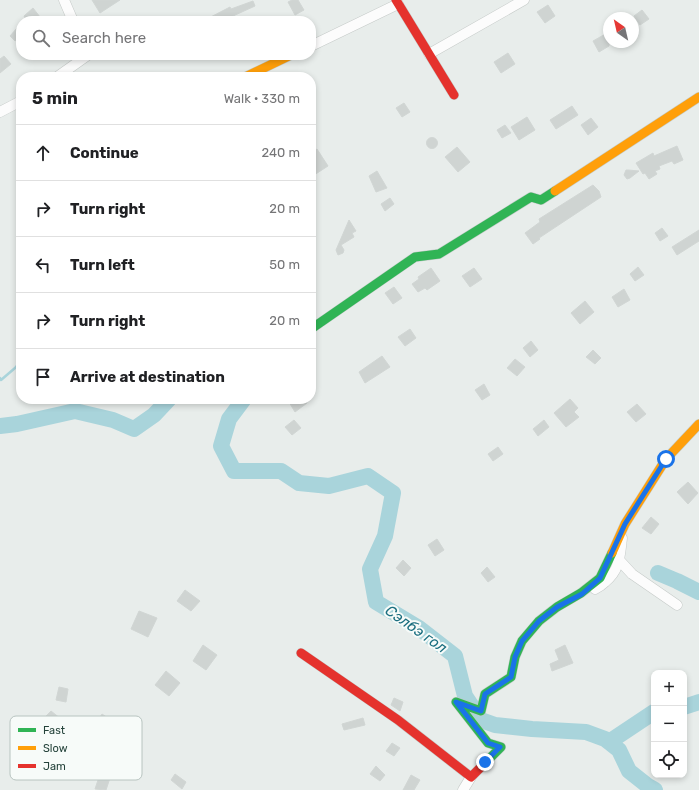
<!DOCTYPE html>
<html lang="en">
<head>
<meta charset="utf-8">
<style>
	:root { --surface:#fff; --page:#f2f2f2; --text:#202124; --muted:#757577; --line:#e0e0e0 }
	body { margin:0; font-family:Rubik,sans-serif; background:var(--page); color:var(--text) }
	.controls { position:absolute; right:12px; bottom:12px; display:grid; overflow:hidden; border-radius:8px; box-shadow:0 2px 6px #0003 }
	.controls button { width:36px; height:36px; display:grid; place-items:center; padding:0; border:0; border-bottom:1px solid var(--line); background:var(--surface); color:var(--text); font:20px sans-serif }
	.compass { position:absolute; left:603px; top:12px; width:36px; height:36px; border-radius:50%; background:var(--surface); box-shadow:0 2px 6px #0003; rotate:326deg }
	.stop { position:absolute; width:12px; height:12px; margin:-9px; border:3px solid #1a73e8; border-radius:50%; background:#fff }
	.stop.end { background:#1a73e8; border-color:#fff; box-shadow:0 1px 4px #0008 }
	.list { margin:0; padding:0; list-style:none }
	h2 { display:flex; justify-content:space-between; align-items:center; height:52px; margin:0; padding:0 16px; font-size:17px }
	h2 small { font-size:13px; font-weight:400; color:var(--muted) }
	.list li { display:grid; grid-template-columns:26px 1fr auto; gap:12px; align-items:center; box-sizing:border-box; height:56px; padding:0 16px; border-top:1px solid var(--line) }
	.list b { display:block; font-size:15px; white-space:nowrap }
	.list em { font-size:13px; font-style:normal; color:var(--muted) }
	.icon { flex:none; width:22px; height:22px; fill:none; stroke:currentColor; stroke-width:2; stroke-linecap:round; stroke-linejoin:round }
	.map { position:relative; flex:none; width:699px; height:790px; overflow:hidden }
	.search { position:absolute; background:var(--surface); box-shadow:0 2px 6px #0003; left:16px; top:16px; width:300px; height:44px; display:flex; align-items:center; gap:10px; box-sizing:border-box; padding:0 14px; border-radius:16px; color:var(--muted); font-size:15px }
	.panel { position:absolute; background:var(--surface); box-shadow:0 2px 6px #0003; left:16px; top:72px; width:300px; height:332px; border-radius:16px }
	.map>svg:first-child { display:block }
	.lines { fill:none; stroke-linecap:round; stroke-linejoin:round }
	.stream { stroke:#a9d4db; stroke-width:2.5 }
	.river { stroke:#a9d4db; stroke-width:16 }
	.building { fill:#cfd4d2; stroke:#d1d6d4 }
	.street-casing { stroke:#c5cac8; stroke-width:11 }
	.fast-casing { stroke:#c3cbc8; stroke-width:10 }
	.slow-casing { stroke:#c3cbc8; stroke-width:10 }
	.jam-casing { stroke:#c3cbc8; stroke-width:10 }
	.street { stroke:#fcfcfc; stroke-width:10 }
	.fast { stroke:#30b455; stroke-width:9 }
	.slow { stroke:#ff9f0a; stroke-width:9 }
	.jam { stroke:#e5322d; stroke-width:9 }
	.route { stroke:#1a73e8; stroke-width:5 }
	.labels { text-anchor:middle; dominant-baseline:central; stroke-width:4; stroke-linejoin:round; paint-order:stroke }
	.water-label { font-size:15px; font-style:italic; fill:#1c6f80; stroke:#f7fbf9 }
	.key { fill:#f7fbf9; stroke:#b8c4c0; stroke-width:1 }
	.key-label { font-size:11px; fill:#24423a }
</style>
</head>
<body>
<div class="map">
<svg width="699" height="790" viewBox="0 0 699 790">
	<rect width="100%" height="100%" fill="#e8edeb"/>
	<g class="lines">
		<!-- stream -->
		<path class="stream" d="M0,378L1,380L15,368L21,361"/>
		<!-- river -->
		<path class="river" d="M244,399L229,419L221,446L234,471H281L299,483L329,486L368,476L393,493L385,536L370,569L376,602L419,628L455,656L465,696L481,720L495,725L532,729L586,732L605,739L619,750L629,771L648,786L655,790
			M0,426L17,424L75,411L113,420L134,429L154,415L169,399
			M658,573L677,581L699,592
			M684,707L699,702
			M609,742L654,712"/>
	</g>
	<!-- building -->
	<path class="building" d="M92,0H120L100,13Z
		M292,0H298L304,10L295,15L288,2Z
		M253,1L255,6L233,16L234,18L228,21H203L230,7L231,9Z
		M548,5L555,16L545,23L537,12Z
		M33,8L40,17L34,21H27L24,16Z
		M642,10L649,19L640,25L634,16Z
		M17,28L21,32V36L15,41L10,36Z
		M609,32V46L599,52L593,41Z
		M508,53L515,64L501,73L494,62Z
		M4,56L11,64L0,73V59Z
		M404,103L410,112L402,117L396,108Z
		M572,106L578,115L556,129L550,120Z
		M527,117L535,130L519,140L511,127Z
		M591,118L598,127L588,135L581,125Z
		M505,125L511,133L502,138L497,130Z
		M426.5 143a5.5 5.5 0 1 1 11 0a5.5 5.5 0 1 1-11 0Z
		M677,146L683,160L674,164L672,161L659,166L660,169L655,171L657,174L649,179L645,173L643,174L636,163L653,153L654,156Z
		M457,147L470,162L458,172L445,157Z
		M317,149L328,166L311,177V153Z
		M626,170H628L639,171L630,178L627,179L624,175Z
		M377,171L387,188L376,192L369,176Z
		M593,185L599,191L601,197L539,238L540,239L533,244L525,233L540,222L539,219Z
		M390,198L394,204L385,211L381,204Z
		M349,220L356,231L352,233L354,237L341,245L344,250L343,253L338,255L336,250Z
		M662,228L668,236L660,241L655,233Z
		M699,230V241L677,255L672,247Z
		M638,267L644,275L635,281L630,274Z
		M431,268L440,281L427,290L425,288L418,292L412,284L419,279L418,277Z
		M474,268L482,279L470,287L462,276Z
		M394,287L402,298L393,304L385,293Z
		M624,289L630,300L618,307L612,297Z
		M585,301L594,312L580,324L571,313Z
		M410,329L416,338L405,346L398,337Z
		M531,341L538,350L530,357L523,348Z
		M593,350L601,358L595,364L586,357Z
		M382,356L390,367L365,383L359,372Z
		M515,359L525,367L517,376L507,368Z
		M484,384L490,395L482,400L475,390Z
		M293,399H304L307,403L295,412L289,402Z
		M570,399L578,408L574,412L579,417L566,427L554,413Z
		M637,404L646,414L636,422L627,412Z
		M294,420L301,428L292,435L285,427Z
		M544,420L549,427L538,436L533,429Z
		M498,447L503,454L493,461L488,454Z
		M688,482L698,493L688,504L677,492Z
		M651,517L659,524L651,534L642,528Z
		M437,539L444,550L435,556L428,545Z
		M403,560L411,568L404,576L396,568Z
		M487,567L495,577L488,582L481,573Z
		M185,590L200,601L191,611L177,601Z
		M139,611L157,618L148,637L131,629Z
		M203,645L217,655L206,670L193,661Z
		M565,645L573,663L552,671L550,664L559,660L555,650Z
		M166,671L180,683L169,696L155,685Z
		M59,687L68,689L66,702L56,700Z
		M394,698L403,702L400,711L391,705Z
		M51,711L61,719L55,726L54,725L45,742L34,755L26,750L46,719L45,717Z
		M102,714L111,720L104,730L95,725Z
		M363,718L365,725L344,730L342,724Z
		M392,743L400,748L394,756L386,751Z
		M92,762L118,766L115,779L110,778L106,790L95,789L100,774L91,773Z
		M376,766L385,775L380,781L370,774Z
		M175,774L186,782L182,789L171,780Z
		M411,775L420,780L414,790H403Z"/>
	<g class="lines">
		<defs>
			<path id="street" d="M64,0L73,21
				M311,46L398,4
				M429,54L524,0
				M57,77L88,55
				M0,112L21,101
				M620,561L632,574L677,605
				M595,589C599,587 602,585 605,582C620,570 620,555 622,538
				M463,790L471,777"/>
			<path id="fast" d="M311,329L415,257L439,254L531,197L541,200L555,191
				M487,761L501,747L488,743L456,702L481,711L485,694L511,677L515,657L522,641L539,621L557,607L581,593L600,578L612,553"/>
			<path id="slow" d="M245,77L291,55
				M555,191L699,97
				M612,553L625,524L666,459L699,424"/>
			<path id="jam" d="M396,0L454,95
				M301,653L398,720L471,777L487,761"/>
		</defs>
		<!-- street casing -->
		<use href="#street" class="street-casing"/>
		<!-- fast casing -->
		<use href="#fast" class="fast-casing"/>
		<!-- slow casing -->
		<use href="#slow" class="slow-casing"/>
		<!-- jam casing -->
		<use href="#jam" class="jam-casing"/>
		<!-- street -->
		<use href="#street" class="street"/>
		<!-- fast -->
		<use href="#fast" class="fast"/>
		<!-- slow -->
		<use href="#slow" class="slow"/>
		<!-- jam -->
		<use href="#jam" class="jam"/>
	</g>
	<g class="lines">
		<!-- route -->
		<path class="route" d="M485,762L500,747L488,743L456,702L481,711L485,694L511,677L515,657L522,641L539,621L557,607L582,594L600,578L625,524L666,459"/>
	</g>
	<g class="labels">
		<!-- water labels -->
		<g class="water-label">
			<text transform="translate(416 629) rotate(35)">Сэлбэ гол</text>
		</g>
	</g>
	<!-- legend -->
	<rect x="10" y="716" width="132" height="64" rx="6" class="key"/>
	<rect x="18" y="728" width="18" height="4" fill="#30b455"/>
	<rect x="18" y="746" width="18" height="4" fill="#ff9f0a"/>
	<rect x="18" y="764" width="18" height="4" fill="#e5322d"/>
	<g class="key-label">
		<text x="43" y="734">Fast</text>
		<text x="43" y="752">Slow</text>
		<text x="43" y="770">Jam</text>
	</g>
</svg>
<div class="controls">
<button>+</button>
<button>−</button>
<button><svg class="icon" aria-label="locate" viewBox="0 0 24 24"><circle cx="12" cy="12" r="6"/><path d="M12 2v4M12 18v4M2 12h4M18 12h4"/></svg></button>
</div>
<svg class="compass" viewBox="-18 -18 36 36"><path d="M0-13l5 13h-10z" fill="#e53935"/><path d="M0 13l5-13h-10z" fill="#757577"/></svg>
<div class="stop" style="left:666px;top:459px"></div>
<div class="stop end" style="left:485px;top:762px"></div>
<div class="search"><svg class="icon" aria-label="search" viewBox="0 0 24 24"><circle cx="10" cy="10" r="6"/><path d="M15 15l6 6"/></svg>Search here</div>
<section class="panel">
<h2>5 min<small>Walk · 330 m</small></h2>
<ul class="list">
<li><svg class="icon" aria-label="ahead" viewBox="0 0 24 24"><path d="M12 20V5M6 11l6-6 6 6"/></svg><div><b>Continue</b></div><em>240 m</em></li>
<li><svg class="icon" aria-label="right" viewBox="0 0 24 24"><path d="M7 20v-9h11M14 6l5 5-5 5"/></svg><div><b>Turn right</b></div><em>20 m</em></li>
<li><svg class="icon" aria-label="left" viewBox="0 0 24 24"><path d="M17 20v-9H6M10 6l-5 5 5 5"/></svg><div><b>Turn left</b></div><em>50 m</em></li>
<li><svg class="icon" aria-label="right" viewBox="0 0 24 24"><path d="M7 20v-9h11M14 6l5 5-5 5"/></svg><div><b>Turn right</b></div><em>20 m</em></li>
<li><svg class="icon" aria-label="arrive" viewBox="0 0 24 24"><path d="M6 21V4h12l-3 4 3 4H6"/></svg><div><b>Arrive at destination</b></div></li>
</ul>
</section>
</div>
</body>
</html>
